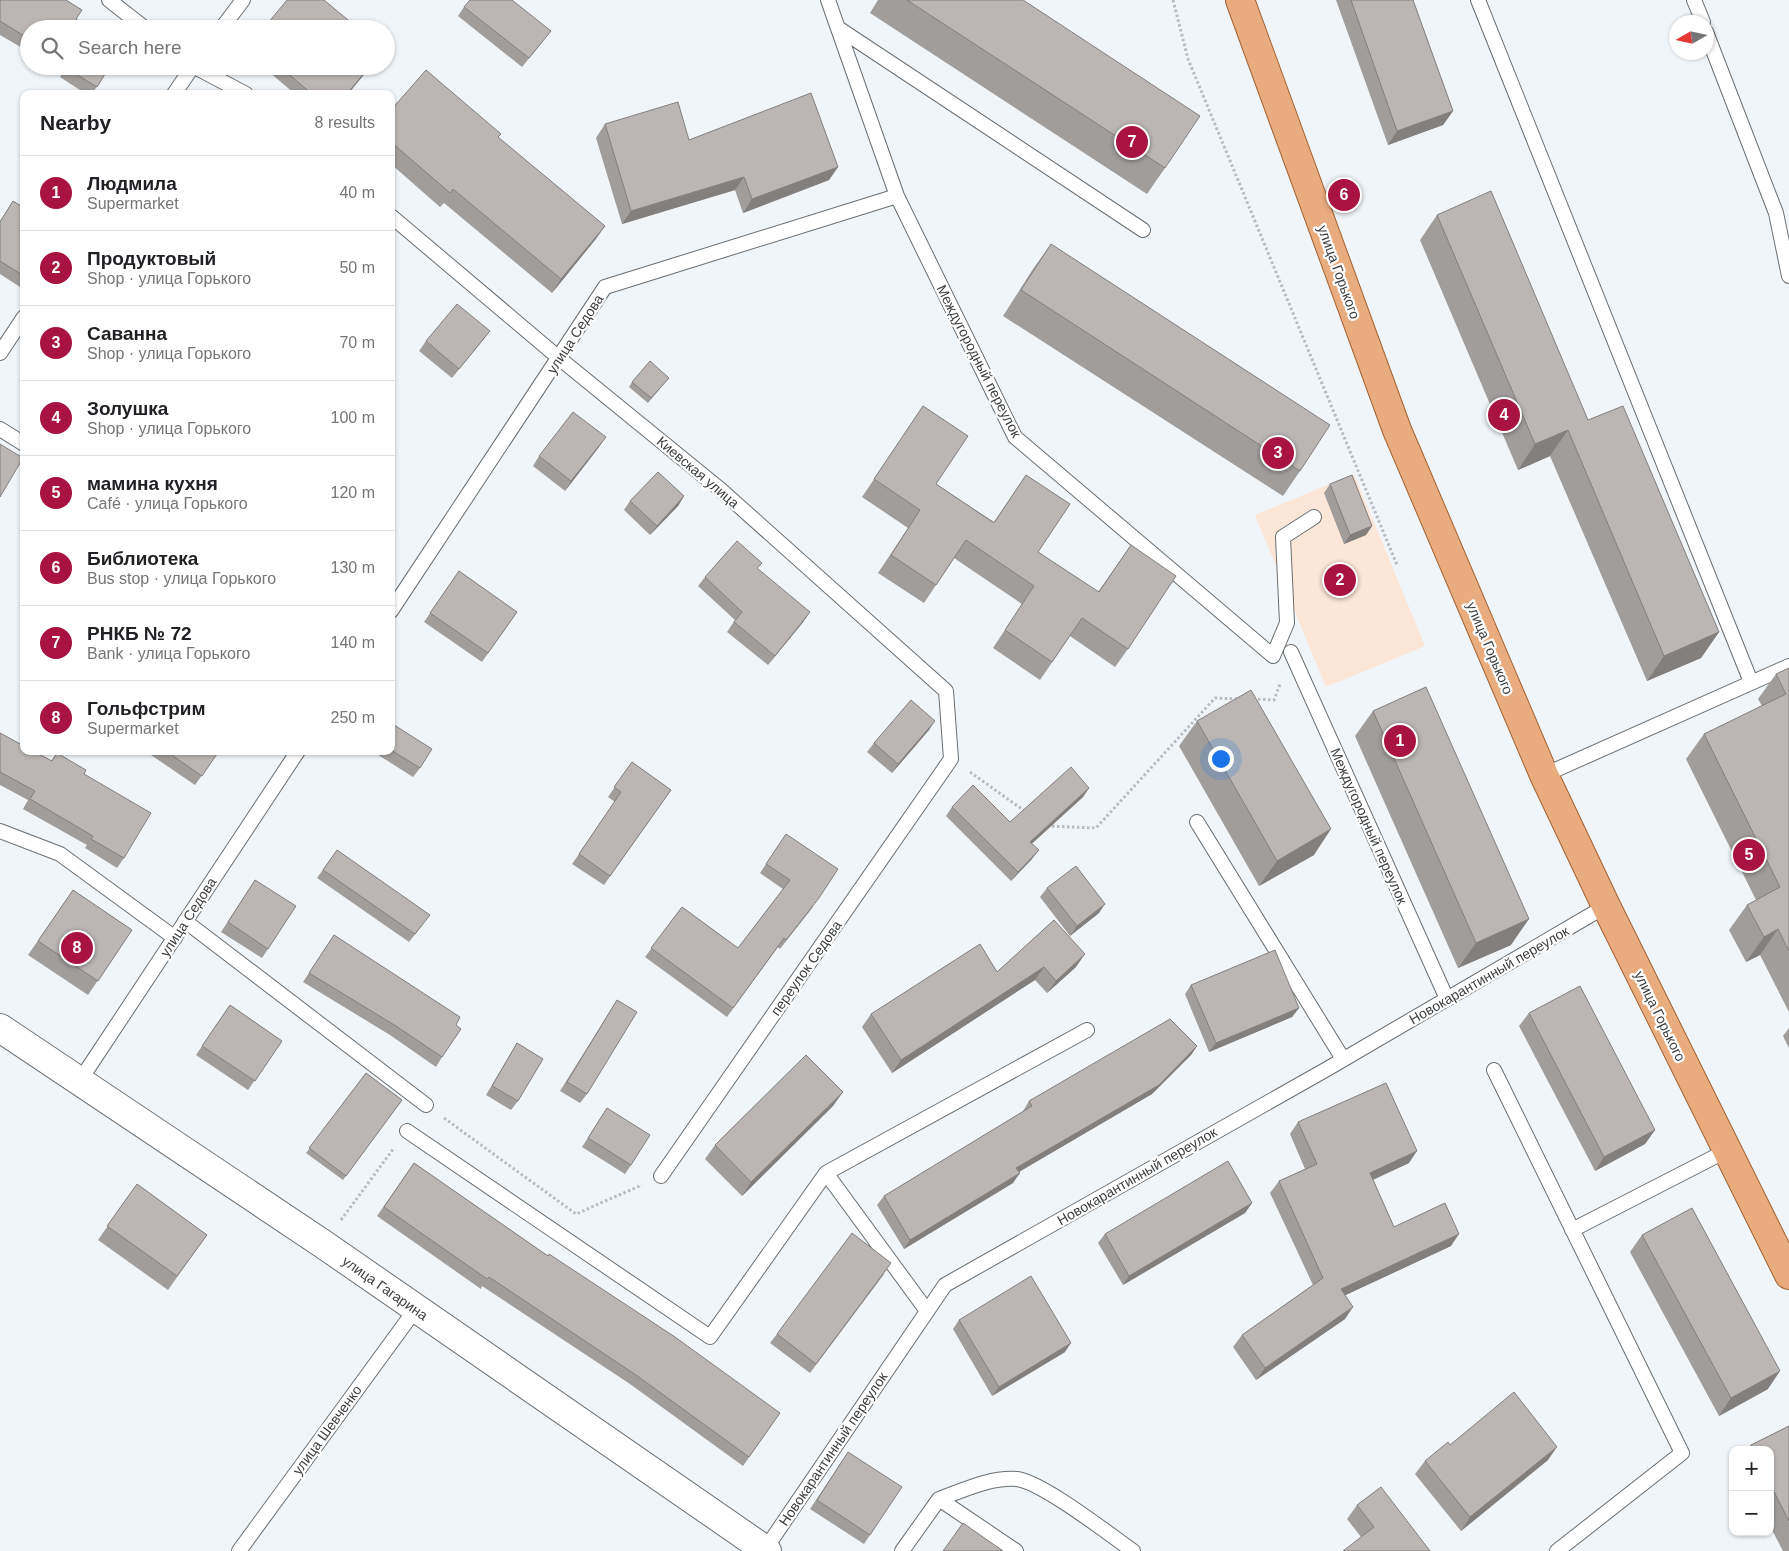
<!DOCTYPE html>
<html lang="en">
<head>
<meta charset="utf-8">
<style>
	:root { --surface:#fff; --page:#f6f6f6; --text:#202124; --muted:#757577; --line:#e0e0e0; --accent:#a91341 }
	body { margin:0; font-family:Helvetica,sans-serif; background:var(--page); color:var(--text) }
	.controls { position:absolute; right:15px; bottom:15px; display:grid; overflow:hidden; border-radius:10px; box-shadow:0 1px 4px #0004 }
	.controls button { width:45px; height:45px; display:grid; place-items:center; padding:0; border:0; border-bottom:1px solid var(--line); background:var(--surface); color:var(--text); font:25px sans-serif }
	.compass { position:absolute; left:1669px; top:15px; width:45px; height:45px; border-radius:50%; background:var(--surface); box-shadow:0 1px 4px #0004; rotate:261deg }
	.you { position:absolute; left:1220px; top:758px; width:18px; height:18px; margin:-12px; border:4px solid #fff; border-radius:50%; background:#1a73e8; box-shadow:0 0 0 8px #1a73e833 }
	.badge { display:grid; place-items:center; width:32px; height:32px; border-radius:50%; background:var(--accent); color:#fff; font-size:16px; font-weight:700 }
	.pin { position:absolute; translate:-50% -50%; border:2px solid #fff; box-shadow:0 1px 5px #0006 }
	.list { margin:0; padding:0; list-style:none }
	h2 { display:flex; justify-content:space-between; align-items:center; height:65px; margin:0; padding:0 20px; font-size:21px }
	h2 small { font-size:16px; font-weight:400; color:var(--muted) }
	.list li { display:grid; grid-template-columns:32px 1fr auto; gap:15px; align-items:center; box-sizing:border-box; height:75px; padding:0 20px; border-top:1px solid var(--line) }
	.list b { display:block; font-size:19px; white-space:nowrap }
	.list p { margin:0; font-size:16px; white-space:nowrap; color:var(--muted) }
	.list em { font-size:16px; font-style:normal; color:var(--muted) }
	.icon { flex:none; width:28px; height:28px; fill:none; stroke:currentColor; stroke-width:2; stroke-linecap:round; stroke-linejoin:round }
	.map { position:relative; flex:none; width:1789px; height:1551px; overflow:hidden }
	.search { position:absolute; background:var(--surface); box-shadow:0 1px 4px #0004; left:20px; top:20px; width:375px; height:55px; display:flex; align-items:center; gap:12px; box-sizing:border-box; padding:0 18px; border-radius:28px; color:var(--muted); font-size:19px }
	.panel { position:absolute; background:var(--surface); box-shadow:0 1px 4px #0004; left:20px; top:90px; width:375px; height:665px; border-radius:10px }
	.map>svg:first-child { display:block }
	.commercial { fill:#fbe6d8 }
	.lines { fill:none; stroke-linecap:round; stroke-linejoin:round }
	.lane-casing { stroke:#696e71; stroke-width:16 }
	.secondary-casing { stroke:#696e71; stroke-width:30 }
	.primary-casing { stroke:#a36130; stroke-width:30 }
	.path { stroke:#b8bcc0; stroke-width:3; stroke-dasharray:2.5 2.5; stroke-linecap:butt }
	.lane { stroke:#fff; stroke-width:14 }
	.secondary { stroke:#fff; stroke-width:28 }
	.primary { stroke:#e9ac7f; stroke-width:28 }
	.wall { fill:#a19d9a }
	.shaded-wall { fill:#837f7d }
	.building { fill:#bbb6b3; stroke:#837f7d }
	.labels { text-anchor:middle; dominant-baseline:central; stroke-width:4.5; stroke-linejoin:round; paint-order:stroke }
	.street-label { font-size:14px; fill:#3a3c3d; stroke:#fff }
</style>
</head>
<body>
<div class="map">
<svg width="1789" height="1551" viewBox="0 0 1789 1551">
	<rect width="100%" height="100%" fill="#f0f5f9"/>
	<!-- commercial -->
	<path class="commercial" d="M1354,474L1425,646L1326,687L1255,515Z"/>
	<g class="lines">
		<defs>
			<path id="lane" d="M109,0L146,29
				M828,0L897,196L1015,437L1273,656L1287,623L1283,537L1314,517
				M1478,0L1751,682
				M1694,0L1703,22
				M838,28L1143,230
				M221,29L243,0
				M1706,32L1776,213L1789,276
				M193,66L246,94
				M174,94L193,66
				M391,216L559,358L721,490L946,691L951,759L661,1176
				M0,353L24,317
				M0,429L24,444
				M391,611L605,287L897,196
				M1291,652L1447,999
				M1544,775L1789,666
				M1197,822L1343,1059
				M0,831L60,854L175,938
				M185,921L426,1105
				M1494,1070L1682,1453L1557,1551
				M79,1082L298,751
				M407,1131L710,1337L826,1173
				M1572,1230L1726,1151
				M927,1311L826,1173L1087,1030
				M939,1499C964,1490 990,1477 1017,1479C1042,1482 1109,1534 1133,1551
				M239,1551L415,1310
				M764,1551L945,1285L1327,1069L1606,906
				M902,1551L939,1499L1016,1551"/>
			<path id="secondary" d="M0,1028L323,1244L767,1551"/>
			<path id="primary" d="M1240,0L1397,430L1544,775L1606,906L1789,1275"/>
		</defs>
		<!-- lane casing -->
		<use href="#lane" class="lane-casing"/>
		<!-- secondary casing -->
		<use href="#secondary" class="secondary-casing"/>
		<!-- primary casing -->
		<use href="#primary" class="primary-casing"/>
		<!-- path -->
		<path class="path" d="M1173,0L1188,59L1397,565
			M1253,699L1274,700L1280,684
			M970,772L1026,812
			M1047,826L1096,828L1215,698L1239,699
			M444,1118L576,1214L642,1185
			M341,1220L394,1148"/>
		<!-- lane -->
		<use href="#lane" class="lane"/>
		<!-- secondary -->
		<use href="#secondary" class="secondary"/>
		<!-- primary -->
		<use href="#primary" class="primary"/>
	</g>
	<!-- wall -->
	<path class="wall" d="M0,0L76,19L29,29V52L0,35Z
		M878,0H1023L1165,168L1147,194L870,13Z
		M1336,0H1413L1453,111L1443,125L1388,145Z
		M464,7L544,40L522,67L458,16Z
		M51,66H110L92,94H86L60,77L62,73Z
		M262,66H371L348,94H295Z
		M391,110L498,138L605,226L595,240L552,293L444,203L440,207L391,164Z
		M605,124L838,167L829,180L743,213L735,190L622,224L596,138Z
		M13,201L24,208V281L20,287L0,274V221Z
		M1437,215L1588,420L1719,632L1701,658L1647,681L1550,456L1518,470L1420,240Z
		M1051,244L1300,471L1283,496L1003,316L1033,269Z
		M490,331L483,340L452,378L419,351L426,341Z
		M669,378L648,403L629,387L632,382Z
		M923,406L936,484L994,522L1026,475L1038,552L1098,592L1131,545L1128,649L1115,667L1070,636L1040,680L993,648L1022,604L954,558L924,603L878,573L908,528L862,497Z
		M599,447L565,491L533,466L539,456Z
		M1330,484L1372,526L1366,535L1344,544L1324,493Z
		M684,496L678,506L650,535L624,510L630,501Z
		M758,569L804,621L768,665L727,632L735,620L698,586L705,577Z
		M459,571L517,612L482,662L424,622Z
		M1789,668V1012L1760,955L1746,962L1729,930L1747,905L1756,900L1686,759L1704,734L1762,706L1758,699L1776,674Z
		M1373,711L1511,945L1458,968L1355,736Z
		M1197,721L1314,855L1259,886L1179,746Z
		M391,723L420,768L413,777L372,751H391Z
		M929,730L892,773L867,752L874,743Z
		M0,733L51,761L57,753L84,774L124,858L117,868L85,848L87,845L23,809L28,800L0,785Z
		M154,751H219L195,785L151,755Z
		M632,762L671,790L604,885L572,864L615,802L608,797Z
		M1089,788L1083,797L1032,843V859L1011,881L946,816L952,807L1010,822Z
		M786,834L813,907L780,949L778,947L727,1017L645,957L682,907L738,948L783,889L760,873Z
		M337,850L424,923L409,942L317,878Z
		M255,880L268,949L262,958L221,932Z
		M1047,888L1099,913L1070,936L1040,897Z
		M73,890L132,930L88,995L28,955Z
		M1054,920L1076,967L1047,993L1035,980L892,1073L862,1027L871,1014L997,972Z
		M334,935L456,1025L442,1057L436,1067L390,1035L303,982Z
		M1191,985L1299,1008L1292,1017L1209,1052L1185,994Z
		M617,1000L587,1094L580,1103L560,1091Z
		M230,1005L282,1041L248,1090L196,1055Z
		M1529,1013L1655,1130L1645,1144L1595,1171L1519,1026Z
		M1789,1028V1048L1783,1036Z
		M517,1043L518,1101L511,1110L486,1095L511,1053Z
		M1197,1046L1191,1055L1152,1094L1019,1172L1013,1183L904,1249L877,1205L884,1196L1023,1112V1111L1029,1101Z
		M366,1073L402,1100L343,1180L306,1153Z
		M833,1106L742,1196L705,1159L715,1145Z
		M607,1108L631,1165L625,1174L582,1147Z
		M1298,1122L1409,1163L1373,1180L1394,1227L1451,1246L1345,1295V1319L1256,1380L1233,1347L1242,1335L1313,1285L1270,1193L1279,1181L1305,1169L1290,1134Z
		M414,1163L548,1256L780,1413L743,1466L630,1384L482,1286L481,1289L377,1216Z
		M137,1184L207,1235L168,1290L98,1240Z
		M1252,1203L1245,1213L1123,1285L1098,1243L1105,1234Z
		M1642,1235L1768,1389L1719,1416L1630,1252Z
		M885,1273L810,1373L770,1343L777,1334Z
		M959,1320L1065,1352L992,1396L953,1329Z
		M1789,1426V1551H1783L1770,1526V1450H1748L1751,1445Z
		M1450,1445L1548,1460L1461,1531L1415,1474L1425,1461Z
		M842,1461L870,1535L864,1544L810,1509Z
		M1357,1505L1430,1551L1361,1537L1347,1519Z"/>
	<!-- shaded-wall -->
	<path class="shaded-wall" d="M370,66H371L348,94H347Z
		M1453,111L1443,125L1388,145L1397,131Z
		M838,167L829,180L743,213L752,199Z
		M744,177L735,190L622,224L631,211Z
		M605,226L595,240L552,293L561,279Z
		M1568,430L1550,456L1518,470L1535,444Z
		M606,437L599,447L565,491L571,481Z
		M684,496L678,506L650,535L657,526Z
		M1372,526L1366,535L1344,544L1350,535Z
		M810,612L804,621L768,665L775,656Z
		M1719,632L1701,658L1647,681L1664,656Z
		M935,721L929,730L892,773L898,764Z
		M1089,788L1083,797L1024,851L1030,842Z
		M1331,829L1314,855L1259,886L1277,861Z
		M1039,850L1032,859L1011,881L1018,872Z
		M1105,904L1099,913L1070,936L1077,926Z
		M1529,919L1511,945L1458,968L1476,943Z
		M1778,929L1760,955L1746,962L1764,937Z
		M1085,954L1076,967L1047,993L1056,981Z
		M1044,967L1035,980L892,1073L901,1060Z
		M1299,1008L1292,1017L1209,1052L1216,1043Z
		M1197,1046L1191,1055L1152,1094L1010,1177L1016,1168Z
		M843,1092L833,1106L742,1196L751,1182Z
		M1655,1130L1645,1144L1595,1171L1604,1157Z
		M1417,1151L1409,1163L1361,1185L1370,1173Z
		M1020,1173L1013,1183L904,1249L910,1240Z
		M1252,1203L1245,1213L1123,1285L1129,1276Z
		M1459,1234L1451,1246L1333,1301L1341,1289Z
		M1353,1307L1345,1319L1256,1380L1265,1368Z
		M1071,1343L1065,1352L992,1396L999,1387Z
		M1780,1371L1768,1389L1719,1416L1731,1398Z
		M1557,1447L1548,1460L1461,1531L1470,1517Z"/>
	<!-- building -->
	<path class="building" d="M0,0H66L82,10L76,19L91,29H29V39L0,21Z
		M287,0H324L359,29H263Z
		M470,0H512L551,31L529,58L464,7Z
		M907,0H1023L1200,116L1165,168Z
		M1351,0H1413L1453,111L1397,131Z
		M68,66H110L97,87L66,68Z
		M279,66H370L347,94H312Z
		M426,70L501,134L498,137L605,226L561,279L453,189L450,193L391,142V110Z
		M811,93L838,167L752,199L744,177L631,211L605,124L678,102L689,140Z
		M1491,191L1588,420L1623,406L1719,632L1664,656L1568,430L1535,444L1437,215Z
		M13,201L24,208V276L0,261V222Z
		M1051,244L1330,425L1300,471L1021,290Z
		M457,304L490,331L459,369L426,341Z
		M650,361L669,378L651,398L632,382Z
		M923,406L968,436L936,484L994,523L1026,475L1070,504L1038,552L1099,592L1131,545L1176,576L1128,649L1082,618L1052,662L1005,630L1034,586L966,540L936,585L891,555L920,510L874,479Z
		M573,412L606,437L571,481L539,456Z
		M0,444L23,458L0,497Z
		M658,472L684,496L657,526L630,501Z
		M1352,475L1372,526L1350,535L1330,484Z
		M737,541L762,563L757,568L810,612L775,656L734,622L742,612L705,577Z
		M459,571L517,612L488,653L430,613Z
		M1789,668V951L1778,929L1764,937L1747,905L1780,887L1704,734L1786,694L1776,674Z
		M1426,687L1529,919L1476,943L1373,711Z
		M1251,690L1331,829L1277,861L1197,721Z
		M911,700L935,721L898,764L874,743Z
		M391,723L432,749L420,768L391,750Z
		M0,733L24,746V751H33L52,761L57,753L86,770L84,774L151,813L124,858L91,839L93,836L30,799L35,791L0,772Z
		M166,751H219L202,776Z
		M632,762L671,790L610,876L579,854L621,792L614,787Z
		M1071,767L1089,788L1030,842L1039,850L1018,872L952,807L973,785L1010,822Z
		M786,834L838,869L819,898L786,940L784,938L733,1008L651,948L682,907L738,948L790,880L766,864Z
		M337,850L430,915L415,934L323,870Z
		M1076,866L1105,904L1077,926L1047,888Z
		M255,880L296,906L268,949L228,922Z
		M73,890L132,930L98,981L38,941Z
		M1054,920L1085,954L1056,981L1044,967L901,1060L871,1014L980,944L997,972Z
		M334,935L460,1017L456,1025L461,1029L442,1057L396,1026L309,973Z
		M1275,950L1299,1008L1216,1043L1191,985Z
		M1580,986L1655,1130L1604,1157L1529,1013Z
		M617,1000L637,1012L587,1094L567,1082Z
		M230,1005L282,1041L255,1081L202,1046Z
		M1170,1019L1197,1046L1159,1085L1016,1168L1020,1173L910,1240L884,1196L1032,1106L1029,1101Z
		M517,1043L543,1059L518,1101L492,1086Z
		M806,1055L843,1092L751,1182L715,1145Z
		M366,1073L402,1100L346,1176L309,1148Z
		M1386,1083L1417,1151L1370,1173L1394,1227L1445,1203L1459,1234L1341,1289L1353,1307L1265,1368L1242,1335L1323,1278L1279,1181L1317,1164L1298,1122Z
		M607,1108L650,1135L631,1165L588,1138Z
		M1228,1161L1252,1203L1129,1276L1105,1234Z
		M414,1163L548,1256L549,1254L675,1337L780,1413L749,1457L636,1375L489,1277L487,1279L384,1207Z
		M137,1184L207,1235L177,1276L107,1226Z
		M1692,1208L1780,1371L1731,1398L1642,1235Z
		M852,1233L891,1263L816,1364L777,1334Z
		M1031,1276L1071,1343L999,1387L959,1320Z
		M1514,1392L1557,1447L1470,1517L1425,1461L1448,1442L1450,1445Z
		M1789,1426V1521L1770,1484V1450H1753L1751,1445Z
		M848,1452L902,1487L870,1535L817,1500Z
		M1381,1487L1430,1551H1343L1374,1527L1357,1505Z
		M963,1523L1003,1551H943Z"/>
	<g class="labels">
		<!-- street labels -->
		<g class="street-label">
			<text transform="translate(1339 272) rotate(70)">улица Горького</text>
			<text transform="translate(575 334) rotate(-57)">улица Седова</text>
			<text transform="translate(979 361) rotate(63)">Междугородный переулок</text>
			<text transform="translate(698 472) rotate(40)">Киевская улица</text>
			<text transform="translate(1490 648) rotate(67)">улица Горького</text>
			<text transform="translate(1369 826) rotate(66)">Междугородный переулок</text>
			<text transform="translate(188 917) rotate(-57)">улица Седова</text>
			<text transform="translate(806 968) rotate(-55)">переулок Седова</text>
			<text transform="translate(1489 975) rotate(-30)">Новокарантинный переулок</text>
			<text transform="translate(1660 1016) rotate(64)">улица Горького</text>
			<text transform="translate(1137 1176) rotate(-30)">Новокарантинный переулок</text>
			<text transform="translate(385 1288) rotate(35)">улица Гагарина</text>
			<text transform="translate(327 1430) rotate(-54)">улица Шевченко</text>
			<text transform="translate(833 1449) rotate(-56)">Новокарантинный переулок</text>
		</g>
	</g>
</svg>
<div class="controls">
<button>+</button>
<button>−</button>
</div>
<svg class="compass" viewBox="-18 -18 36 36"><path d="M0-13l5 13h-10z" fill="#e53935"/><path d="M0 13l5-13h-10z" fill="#757577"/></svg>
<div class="you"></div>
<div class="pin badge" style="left:1400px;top:741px">1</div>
<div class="pin badge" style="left:1340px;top:580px">2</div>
<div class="pin badge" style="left:1278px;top:453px">3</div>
<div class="pin badge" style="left:1504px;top:415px">4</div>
<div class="pin badge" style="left:1749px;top:855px">5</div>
<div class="pin badge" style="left:1344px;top:195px">6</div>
<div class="pin badge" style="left:1132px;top:142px">7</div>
<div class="pin badge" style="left:77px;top:948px">8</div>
<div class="search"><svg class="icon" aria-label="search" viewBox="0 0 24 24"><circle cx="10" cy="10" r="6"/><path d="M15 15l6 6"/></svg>Search here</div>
<section class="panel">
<h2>Nearby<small>8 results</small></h2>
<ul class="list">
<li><span class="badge">1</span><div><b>Людмила</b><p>Supermarket</p></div><em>40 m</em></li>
<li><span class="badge">2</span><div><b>Продуктовый</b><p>Shop · улица Горького</p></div><em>50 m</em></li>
<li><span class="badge">3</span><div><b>Саванна</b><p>Shop · улица Горького</p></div><em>70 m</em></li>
<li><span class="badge">4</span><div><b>Золушка</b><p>Shop · улица Горького</p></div><em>100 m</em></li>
<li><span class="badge">5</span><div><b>мамина кухня</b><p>Café · улица Горького</p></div><em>120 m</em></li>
<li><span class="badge">6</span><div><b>Библиотека</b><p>Bus stop · улица Горького</p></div><em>130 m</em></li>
<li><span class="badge">7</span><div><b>РНКБ № 72</b><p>Bank · улица Горького</p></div><em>140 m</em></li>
<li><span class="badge">8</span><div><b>Гольфстрим</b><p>Supermarket</p></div><em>250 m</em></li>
</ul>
</section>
</div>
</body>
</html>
